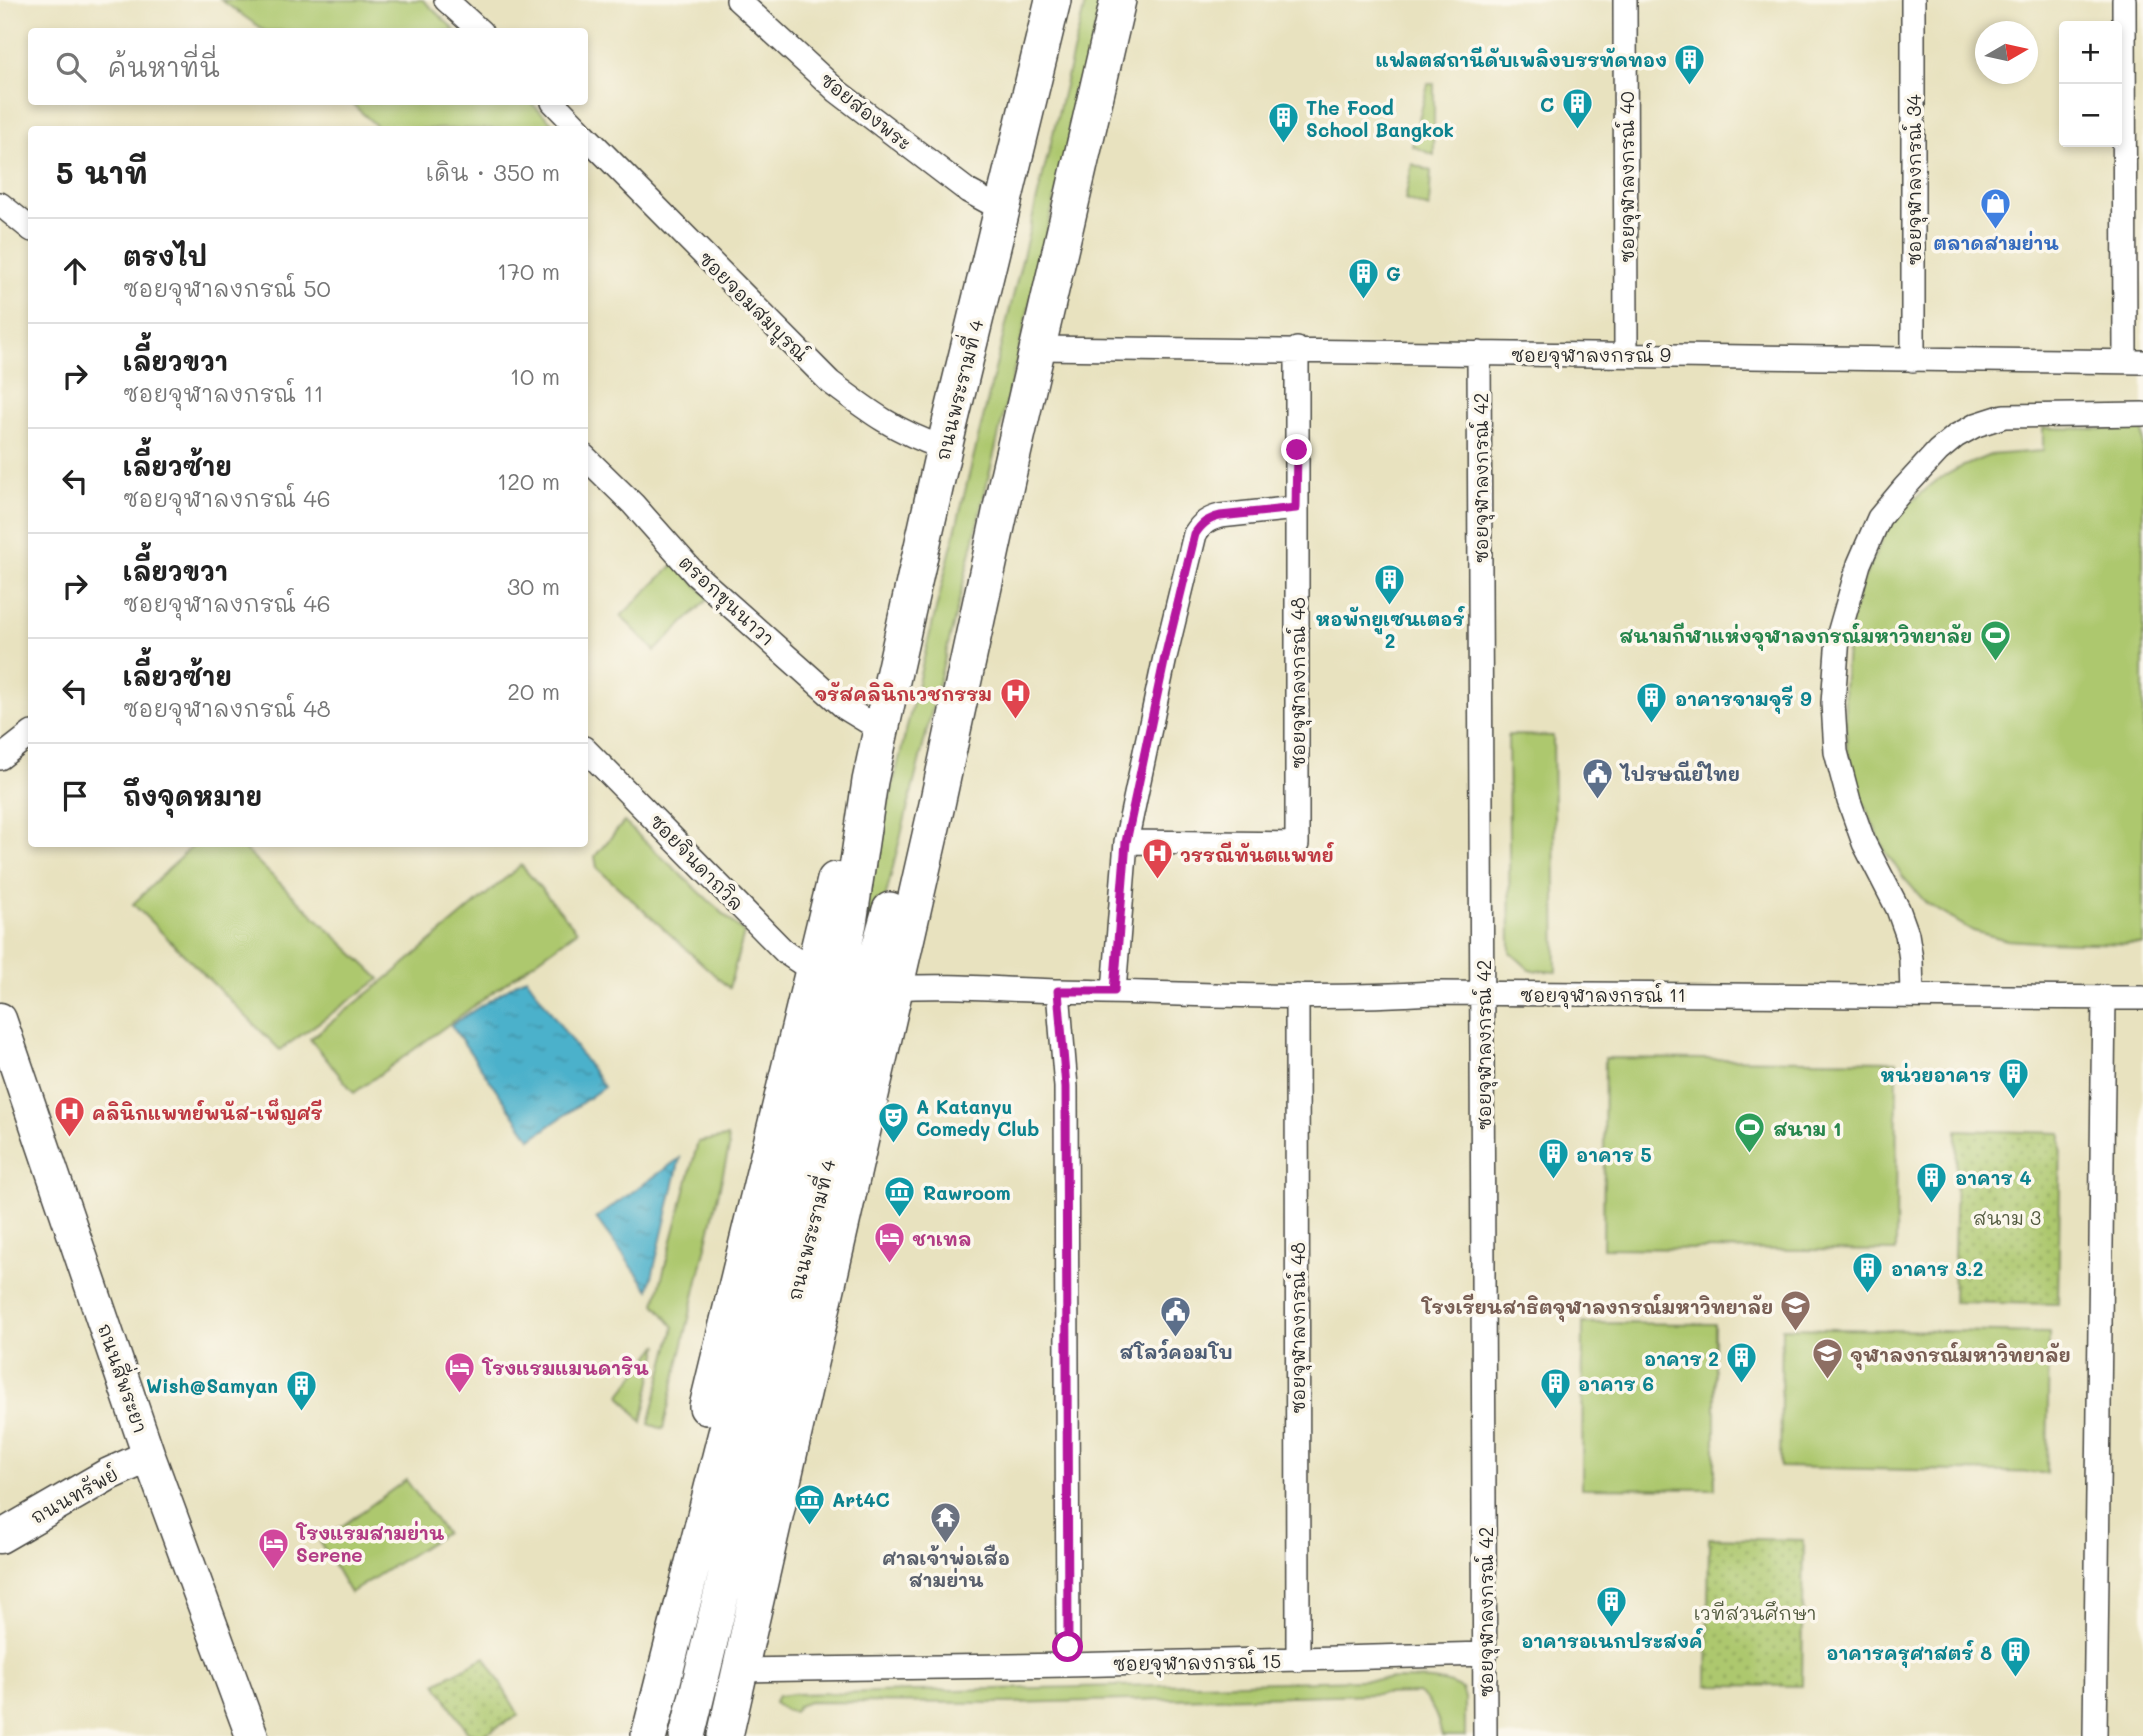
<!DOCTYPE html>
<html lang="th">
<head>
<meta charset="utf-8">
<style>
	:root { --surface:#fff; --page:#f2f2f2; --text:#222; --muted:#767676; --line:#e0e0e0 }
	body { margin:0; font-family:Mali,"Playpen Sans Thai",sans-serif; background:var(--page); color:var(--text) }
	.controls { position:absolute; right:21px; top:21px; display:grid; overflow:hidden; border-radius:7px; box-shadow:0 4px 10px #0003 }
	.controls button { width:63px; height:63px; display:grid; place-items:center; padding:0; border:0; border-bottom:2px solid var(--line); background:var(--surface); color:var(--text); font:35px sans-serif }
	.compass { position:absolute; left:1975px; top:21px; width:63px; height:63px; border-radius:50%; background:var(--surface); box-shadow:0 4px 10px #0003; rotate:81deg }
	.stop { position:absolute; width:21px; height:21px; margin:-16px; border:5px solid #b5179e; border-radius:50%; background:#fff }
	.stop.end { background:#b5179e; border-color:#fff; box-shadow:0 2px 7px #0008 }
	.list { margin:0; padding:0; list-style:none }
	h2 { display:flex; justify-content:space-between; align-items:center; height:91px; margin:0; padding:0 28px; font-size:30px }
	h2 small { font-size:23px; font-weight:400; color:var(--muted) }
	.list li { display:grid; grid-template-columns:46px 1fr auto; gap:21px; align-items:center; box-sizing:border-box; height:105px; padding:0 28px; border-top:2px solid var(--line) }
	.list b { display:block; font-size:26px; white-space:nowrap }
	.list p { margin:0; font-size:23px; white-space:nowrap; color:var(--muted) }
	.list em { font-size:23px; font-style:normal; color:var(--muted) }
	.icon { flex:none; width:38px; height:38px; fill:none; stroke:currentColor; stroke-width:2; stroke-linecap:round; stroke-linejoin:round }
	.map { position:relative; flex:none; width:2143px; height:1736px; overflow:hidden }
	.search { position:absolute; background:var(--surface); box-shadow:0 4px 10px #0003; left:28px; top:28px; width:560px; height:77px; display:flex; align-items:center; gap:18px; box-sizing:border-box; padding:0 24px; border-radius:7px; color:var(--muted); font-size:26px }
	.panel { position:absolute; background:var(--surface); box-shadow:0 4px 10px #0003; left:28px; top:126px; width:560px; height:721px; border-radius:7px }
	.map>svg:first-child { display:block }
	.green { fill:#adc86e; stroke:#6c7a4c; stroke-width:2 }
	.park { fill:url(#park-dots); stroke:#6c7a4c; stroke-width:2 }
	.water { fill:url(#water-ripples); stroke:#3c6e7b; stroke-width:2 }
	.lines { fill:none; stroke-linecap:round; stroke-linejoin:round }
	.street-casing { stroke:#474641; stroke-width:26 }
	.secondary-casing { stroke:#474641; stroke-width:35 }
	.primary-casing { stroke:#474641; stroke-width:38 }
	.street { stroke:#fff; stroke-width:23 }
	.secondary { stroke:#fff; stroke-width:32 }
	.primary { stroke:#fff; stroke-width:35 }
	.route { stroke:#b5179e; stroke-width:9 }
	.labels { text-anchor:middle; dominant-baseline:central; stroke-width:7; stroke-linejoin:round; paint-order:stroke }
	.culture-label { font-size:19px; font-weight:bold; fill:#0d838f; stroke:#fbf7ec; text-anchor:start }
	.street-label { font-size:19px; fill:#2b2b2b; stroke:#fbf7ec }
	.shop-label { font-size:19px; font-weight:bold; fill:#366cbe; stroke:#fbf7ec }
	.leisure-label { font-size:19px; font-weight:bold; fill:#27864d; stroke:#fbf7ec; text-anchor:end }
	.health-label { font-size:19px; font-weight:bold; fill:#be3a42; stroke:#fbf7ec; text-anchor:start }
	.service-label { font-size:19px; font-weight:bold; fill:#4e5e75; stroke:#fbf7ec; text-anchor:start }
	.park-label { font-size:19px; fill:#525a3f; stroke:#fbf7ec }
	.hotel-label { font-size:19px; font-weight:bold; fill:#b23c85; stroke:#fbf7ec; text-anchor:start }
	.education-label { font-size:19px; font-weight:bold; fill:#785e54; stroke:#fbf7ec; text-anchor:end }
	.worship-label { font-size:19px; font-weight:bold; fill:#5b616d; stroke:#fbf7ec }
</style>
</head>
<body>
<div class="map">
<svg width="2143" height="1736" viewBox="0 0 2143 1736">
	<defs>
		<pattern id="park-dots" width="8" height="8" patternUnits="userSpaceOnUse" patternTransform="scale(1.75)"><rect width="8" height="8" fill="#adc86e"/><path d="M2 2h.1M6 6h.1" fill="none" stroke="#8da35b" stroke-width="1.8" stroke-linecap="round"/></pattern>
		<pattern id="water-ripples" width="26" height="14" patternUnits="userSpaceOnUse" patternTransform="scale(1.75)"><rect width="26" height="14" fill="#4cb1cb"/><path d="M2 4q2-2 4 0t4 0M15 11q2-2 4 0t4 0" fill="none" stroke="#3f90a5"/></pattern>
	</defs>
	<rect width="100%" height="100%" fill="#fbf7ec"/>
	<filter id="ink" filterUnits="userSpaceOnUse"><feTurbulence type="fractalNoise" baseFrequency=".0143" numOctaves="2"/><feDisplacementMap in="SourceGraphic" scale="14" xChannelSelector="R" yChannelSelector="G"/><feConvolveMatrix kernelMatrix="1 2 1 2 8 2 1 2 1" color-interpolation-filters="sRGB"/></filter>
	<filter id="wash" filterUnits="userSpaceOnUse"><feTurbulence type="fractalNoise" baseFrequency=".00686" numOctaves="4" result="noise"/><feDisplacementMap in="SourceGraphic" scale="28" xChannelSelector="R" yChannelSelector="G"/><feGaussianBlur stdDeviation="1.57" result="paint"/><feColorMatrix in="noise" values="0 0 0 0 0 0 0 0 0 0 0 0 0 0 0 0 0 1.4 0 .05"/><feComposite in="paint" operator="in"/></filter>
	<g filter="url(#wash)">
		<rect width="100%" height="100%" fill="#e8e2bf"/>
		<!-- green -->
		<path class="green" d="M221,0H423L456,31H265Z
			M1086,0H1102L961,593L828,1129L710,1586L697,1580Z
			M1428,84H1434V155L1412,146Z
			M350,102H530L559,129H380Z
			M1412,164L1431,171L1429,208L1405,200Z
			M2043,428L2143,430V944L2037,942L2007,940L1973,931L1926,903L1903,877L1885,851L1862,800L1847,749L1844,688L1848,635L1860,587L1890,523L1905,507L1937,480L1957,469L1990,455L2043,451Z
			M675,563L709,598L655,651L621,616Z
			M1508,735L1553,736L1556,972L1530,970L1510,952Z
			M624,822L744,933L729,988L597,868L595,856Z
			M194,844H239L380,979L280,1050L133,904Z
			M521,865L577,931L354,1093L310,1039L394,973Z
			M1605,1058L1897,1061L1896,1251L1603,1248Z
			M727,1137L729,1148L663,1429L649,1424L674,1327L655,1304L698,1142Z
			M1583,1323L1715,1324V1489L1582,1488Z
			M1782,1328L2049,1333L2047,1473L1780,1467Z
			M659,1344L642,1422L620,1395Z
			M406,1480L445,1533L350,1593L320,1542Z
			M1400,1679C1421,1680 1444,1678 1462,1689L1465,1698V1736H1442C1438,1719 1434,1704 1418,1693L1010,1703L809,1702L798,1706L794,1712L785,1710L774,1703L778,1696L794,1694Z"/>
		<!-- park -->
		<path class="park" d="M1957,1130L2061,1133L2058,1304L1953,1302Z
			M1709,1538L1804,1540L1802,1686L1707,1685Z
			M485,1657L519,1715L481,1736L467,1732L436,1683Z"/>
		<!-- water -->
		<path class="water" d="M526,977L604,1087L531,1139L451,1025Z
			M680,1158L649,1290L596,1218Z"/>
	</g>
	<g filter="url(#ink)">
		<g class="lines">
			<defs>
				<path id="street" d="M446,0L481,32
					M738,0L837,91L968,191L1003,210
					M1625,0L1626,353
					M1913,0V360
					M2124,0L2125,361
					M553,102L580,130
					M584,134L830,382C871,413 895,431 944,448
					M0,204L32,230
					M1039,348L2143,362
					M1479,353L1485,1736
					M584,456L633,504L697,576L845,708L881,730
					M584,748L786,953L813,971
					M0,758L32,733
					M1126,842L1297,844V349
					M895,988C951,984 1005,990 1060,991C1184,993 1309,1001 1433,993L2143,998
					M1058,991L1066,1087L1068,1665
					M1114,991L1126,842L1165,657L1195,534C1202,523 1208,519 1220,516L1296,508
					M1912,995L1911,959L1907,934L1898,909L1864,843L1849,801L1836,752L1833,703L1838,637L1859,564L1879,518L1904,488L1938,451L1956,436L1976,425L2004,416L2143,414
					M1297,996L1298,1660
					M740,1670L1068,1665L1486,1654
					M2095,1736L2104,997"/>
				<path id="secondary" d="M0,1019L149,1456L252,1736
					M0,1537L109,1474L149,1456"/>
				<path id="primary" d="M707,1407L835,880
					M649,1736L800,1142L849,923L870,781L881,730L944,448L1053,0
					M687,1736L870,981L890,910
					M725,1736L936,809L1007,480L1118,0"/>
			</defs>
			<!-- street casing -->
			<use href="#street" class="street-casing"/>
			<!-- secondary casing -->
			<use href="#secondary" class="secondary-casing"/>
			<!-- primary casing -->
			<use href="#primary" class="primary-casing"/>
			<!-- street -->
			<use href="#street" class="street"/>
			<!-- secondary -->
			<use href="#secondary" class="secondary"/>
			<!-- primary -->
			<use href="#primary" class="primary"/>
		</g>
	</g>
	<g class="lines" filter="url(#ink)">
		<!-- route -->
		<path class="route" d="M1068,1647L1066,1087L1058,991H1114L1126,842L1165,657L1195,534C1202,523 1208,519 1220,516L1296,508L1297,450"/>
	</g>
	<!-- icons -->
	<defs>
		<symbol id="building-pin" viewBox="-11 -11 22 30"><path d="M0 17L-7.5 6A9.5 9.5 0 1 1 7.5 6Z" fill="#0f9aa8" stroke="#fbf7ec"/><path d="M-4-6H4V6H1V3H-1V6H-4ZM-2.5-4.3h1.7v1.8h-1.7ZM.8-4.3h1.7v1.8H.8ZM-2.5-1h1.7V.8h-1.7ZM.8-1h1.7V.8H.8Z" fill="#fff"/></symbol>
		<symbol id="shop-pin" viewBox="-11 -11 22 30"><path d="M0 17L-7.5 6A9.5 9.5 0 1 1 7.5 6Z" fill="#3f7fe0" stroke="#fbf7ec"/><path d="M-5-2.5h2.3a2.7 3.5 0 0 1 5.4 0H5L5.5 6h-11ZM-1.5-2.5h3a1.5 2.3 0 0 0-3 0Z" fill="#fff"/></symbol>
		<symbol id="stadium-pin" viewBox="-11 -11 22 30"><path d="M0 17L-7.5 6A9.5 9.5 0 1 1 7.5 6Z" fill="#2e9e5b" stroke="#fbf7ec"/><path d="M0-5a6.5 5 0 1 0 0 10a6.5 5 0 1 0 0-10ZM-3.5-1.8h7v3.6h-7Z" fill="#fff"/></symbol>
		<symbol id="hospital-pin" viewBox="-11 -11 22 30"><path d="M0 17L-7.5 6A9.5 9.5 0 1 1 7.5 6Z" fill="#e0444e" stroke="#fbf7ec"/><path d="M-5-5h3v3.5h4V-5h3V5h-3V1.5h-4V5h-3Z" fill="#fff"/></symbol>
		<symbol id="civic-pin" viewBox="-11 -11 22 30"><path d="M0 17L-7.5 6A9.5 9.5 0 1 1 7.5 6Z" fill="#5c6f8a" stroke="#fbf7ec"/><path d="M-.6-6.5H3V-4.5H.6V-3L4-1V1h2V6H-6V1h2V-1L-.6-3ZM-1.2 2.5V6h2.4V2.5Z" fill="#fff"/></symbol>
		<symbol id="theatre-pin" viewBox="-11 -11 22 30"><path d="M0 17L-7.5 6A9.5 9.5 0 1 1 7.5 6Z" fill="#0f9aa8" stroke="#fbf7ec"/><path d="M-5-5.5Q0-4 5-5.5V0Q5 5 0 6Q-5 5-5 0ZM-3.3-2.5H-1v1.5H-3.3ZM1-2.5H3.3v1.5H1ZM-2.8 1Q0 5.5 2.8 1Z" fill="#fff"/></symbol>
		<symbol id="museum-pin" viewBox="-11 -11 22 30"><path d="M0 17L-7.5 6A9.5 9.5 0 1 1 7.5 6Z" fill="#0f9aa8" stroke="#fbf7ec"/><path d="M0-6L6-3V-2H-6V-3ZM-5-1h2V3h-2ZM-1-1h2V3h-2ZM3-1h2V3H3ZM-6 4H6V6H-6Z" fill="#fff"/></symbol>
		<symbol id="hotel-pin" viewBox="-11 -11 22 30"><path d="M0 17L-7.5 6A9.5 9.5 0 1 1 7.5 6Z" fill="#d1479c" stroke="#fbf7ec"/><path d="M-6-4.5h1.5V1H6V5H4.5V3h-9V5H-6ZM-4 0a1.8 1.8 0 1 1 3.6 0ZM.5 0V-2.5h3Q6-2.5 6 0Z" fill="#fff"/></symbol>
		<symbol id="school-pin" viewBox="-11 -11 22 30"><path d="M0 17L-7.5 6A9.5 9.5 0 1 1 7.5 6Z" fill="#8d6e63" stroke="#fbf7ec"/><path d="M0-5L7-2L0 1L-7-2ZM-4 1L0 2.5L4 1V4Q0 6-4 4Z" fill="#fff"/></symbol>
		<symbol id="university-pin" viewBox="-11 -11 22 30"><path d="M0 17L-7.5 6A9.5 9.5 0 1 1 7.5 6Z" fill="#8d6e63" stroke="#fbf7ec"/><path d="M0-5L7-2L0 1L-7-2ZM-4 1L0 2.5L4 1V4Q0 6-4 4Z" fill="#fff"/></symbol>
		<symbol id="temple-pin" viewBox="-11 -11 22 30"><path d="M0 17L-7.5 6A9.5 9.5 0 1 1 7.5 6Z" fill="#6b7280" stroke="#fbf7ec"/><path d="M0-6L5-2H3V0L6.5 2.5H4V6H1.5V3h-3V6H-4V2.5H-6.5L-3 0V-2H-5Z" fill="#fff"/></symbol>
	</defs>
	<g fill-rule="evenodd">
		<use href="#building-pin" x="1672" y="42" width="35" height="47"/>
		<use href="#building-pin" x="1560" y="86" width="35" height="47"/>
		<use href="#building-pin" x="1266" y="100" width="35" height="47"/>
		<use href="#shop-pin" x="1978" y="186" width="35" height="47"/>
		<use href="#building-pin" x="1346" y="256" width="35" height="47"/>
		<use href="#building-pin" x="1372" y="562" width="35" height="47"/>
		<use href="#stadium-pin" x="1978" y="618" width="35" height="47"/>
		<use href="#hospital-pin" x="998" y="676" width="35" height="47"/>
		<use href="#building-pin" x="1634" y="680" width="35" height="47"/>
		<use href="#civic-pin" x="1580" y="756" width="35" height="47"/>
		<use href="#hospital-pin" x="1140" y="836" width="35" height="47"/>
		<use href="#building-pin" x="1996" y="1056" width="35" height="47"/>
		<use href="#hospital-pin" x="52" y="1094" width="35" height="47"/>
		<use href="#theatre-pin" x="876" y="1100" width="35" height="47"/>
		<use href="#stadium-pin" x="1732" y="1110" width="35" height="47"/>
		<use href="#building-pin" x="1536" y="1136" width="35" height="47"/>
		<use href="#building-pin" x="1914" y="1160" width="35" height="47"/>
		<use href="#museum-pin" x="882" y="1174" width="35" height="47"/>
		<use href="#hotel-pin" x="872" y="1220" width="35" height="47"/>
		<use href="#building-pin" x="1850" y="1250" width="35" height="47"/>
		<use href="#school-pin" x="1778" y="1288" width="35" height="47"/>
		<use href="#civic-pin" x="1158" y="1294" width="35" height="47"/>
		<use href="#university-pin" x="1810" y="1336" width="35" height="47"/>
		<use href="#building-pin" x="1724" y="1340" width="35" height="47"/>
		<use href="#hotel-pin" x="442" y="1350" width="35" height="47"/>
		<use href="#building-pin" x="1538" y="1366" width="35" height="47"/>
		<use href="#building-pin" x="284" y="1368" width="35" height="47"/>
		<use href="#museum-pin" x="792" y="1482" width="35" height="47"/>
		<use href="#temple-pin" x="928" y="1500" width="35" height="47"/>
		<use href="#hotel-pin" x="256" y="1526" width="35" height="47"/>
		<use href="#building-pin" x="1594" y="1584" width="35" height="47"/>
		<use href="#building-pin" x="1998" y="1634" width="35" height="47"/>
	</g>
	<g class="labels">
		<!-- culture labels -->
		<g class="culture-label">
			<text x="1667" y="59" text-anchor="end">แฟลตสถานีดับเพลิงบรรทัดทอง</text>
			<text x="1554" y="104" text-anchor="end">C</text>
			<text x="1306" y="107">The Food<tspan x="1306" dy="22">School Bangkok</tspan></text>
			<text x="1386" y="273">G</text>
			<text x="1390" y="618" text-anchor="middle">หอพักยูเซนเตอร์<tspan x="1390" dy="22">2</tspan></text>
			<text x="1675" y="698">อาคารจามจุรี 9</text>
			<text x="1991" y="1074" text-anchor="end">หน่วยอาคาร</text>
			<text x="916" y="1106">A Katanyu<tspan x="916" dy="22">Comedy Club</tspan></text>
			<text x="1576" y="1154">อาคาร 5</text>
			<text x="1955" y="1177">อาคาร 4</text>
			<text x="923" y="1192">Rawroom</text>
			<text x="1891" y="1268">อาคาร 3.2</text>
			<text x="1719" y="1358" text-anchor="end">อาคาร 2</text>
			<text x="1578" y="1383">อาคาร 6</text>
			<text x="278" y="1385" text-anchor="end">Wish@Samyan</text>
			<text x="832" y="1499">Art4C</text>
			<text x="1612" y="1640" text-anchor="middle">อาคารอเนกประสงค์</text>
			<text x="1992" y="1652" text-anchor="end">อาคารครุศาสตร์ 8</text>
		</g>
		<!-- street labels -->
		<g class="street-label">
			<text transform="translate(866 111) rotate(39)">ซอยสองพระ</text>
			<text transform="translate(1626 177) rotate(-90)">ซอยจุฬาลงกรณ์ 40</text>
			<text transform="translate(1913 180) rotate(-90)">ซอยจุฬาลงกรณ์ 34</text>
			<text transform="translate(754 306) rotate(45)">ซอยจอมสมบูรณ์</text>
			<text x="1591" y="354">ซอยจุฬาลงกรณ์ 9</text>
			<text transform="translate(959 390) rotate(-76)">ถนนพระรามที่ 4</text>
			<text transform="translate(1480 478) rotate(-90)">ซอยจุฬาลงกรณ์ 42</text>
			<text transform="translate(727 600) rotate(43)">ตรอกขุนนาวา</text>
			<text transform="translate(1297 683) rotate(-90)">ซอยจุฬาลงกรณ์ 48</text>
			<text transform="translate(697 862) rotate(46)">ซอยจินดาถวิล</text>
			<text x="1603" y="994">ซอยจุฬาลงกรณ์ 11</text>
			<text transform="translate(1483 1045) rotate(-90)">ซอยจุฬาลงกรณ์ 42</text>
			<text transform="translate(811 1230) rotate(-76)">ถนนพระรามที่ 4</text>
			<text transform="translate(1297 1328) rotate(-90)">ซอยจุฬาลงกรณ์ 48</text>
			<text transform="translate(123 1378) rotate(71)">ถนนสี่พระยา</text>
			<text transform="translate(74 1495) rotate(-29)">ถนนทรัพย์</text>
			<text transform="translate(1485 1612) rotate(-90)">ซอยจุฬาลงกรณ์ 42</text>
			<text transform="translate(1197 1662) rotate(-1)">ซอยจุฬาลงกรณ์ 15</text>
		</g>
		<!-- shop labels -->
		<g class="shop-label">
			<text x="1996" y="242">ตลาดสามย่าน</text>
		</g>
		<!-- leisure labels -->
		<g class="leisure-label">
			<text x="1972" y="635">สนามกีฬาแห่งจุฬาลงกรณ์มหาวิทยาลัย</text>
			<text x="1773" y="1128" text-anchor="start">สนาม 1</text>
		</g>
		<!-- health labels -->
		<g class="health-label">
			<text x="992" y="693" text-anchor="end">จรัสคลินิกเวชกรรม</text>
			<text x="1180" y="854">วรรณีทันตแพทย์</text>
			<text x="92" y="1112">คลินิกแพทย์พนัส-เพ็ญศรี</text>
		</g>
		<!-- service labels -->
		<g class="service-label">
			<text x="1621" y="773">ไปรษณีย์ไทย</text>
			<text x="1176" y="1351" text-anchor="middle">สโลว์คอมโบ</text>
		</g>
		<!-- park labels -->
		<g class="park-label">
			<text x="2007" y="1217">สนาม 3</text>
			<text x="1755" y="1612">เวทีสวนศึกษา</text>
		</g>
		<!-- hotel labels -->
		<g class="hotel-label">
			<text x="912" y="1238">ชาเทล</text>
			<text x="482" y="1367">โรงแรมแมนดาริน</text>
			<text x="296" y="1532">โรงแรมสามย่าน<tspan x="296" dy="22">Serene</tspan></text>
		</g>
		<!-- education labels -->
		<g class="education-label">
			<text x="1773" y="1306">โรงเรียนสาธิตจุฬาลงกรณ์มหาวิทยาลัย</text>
			<text x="1850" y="1354" text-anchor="start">จุฬาลงกรณ์มหาวิทยาลัย</text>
		</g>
		<!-- worship labels -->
		<g class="worship-label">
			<text x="946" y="1557">ศาลเจ้าพ่อเสือ<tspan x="946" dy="22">สามย่าน</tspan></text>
		</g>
	</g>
</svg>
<div class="controls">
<button>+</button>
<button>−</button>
</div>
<svg class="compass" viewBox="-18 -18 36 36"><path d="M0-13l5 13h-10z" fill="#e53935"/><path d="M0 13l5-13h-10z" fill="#767676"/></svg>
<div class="stop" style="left:1068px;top:1647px"></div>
<div class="stop end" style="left:1297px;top:450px"></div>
<div class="search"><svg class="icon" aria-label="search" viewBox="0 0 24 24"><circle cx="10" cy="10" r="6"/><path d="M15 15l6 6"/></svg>ค้นหาที่นี่</div>
<section class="panel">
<h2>5 นาที<small>เดิน · 350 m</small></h2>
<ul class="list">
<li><svg class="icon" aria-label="ahead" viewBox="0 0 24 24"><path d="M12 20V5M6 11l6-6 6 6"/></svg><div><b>ตรงไป</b><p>ซอยจุฬาลงกรณ์ 50</p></div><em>170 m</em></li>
<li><svg class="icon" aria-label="right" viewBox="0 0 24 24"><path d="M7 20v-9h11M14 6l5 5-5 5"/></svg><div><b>เลี้ยวขวา</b><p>ซอยจุฬาลงกรณ์ 11</p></div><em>10 m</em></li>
<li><svg class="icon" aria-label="left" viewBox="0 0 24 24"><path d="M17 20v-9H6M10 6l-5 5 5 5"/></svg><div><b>เลี้ยวซ้าย</b><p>ซอยจุฬาลงกรณ์ 46</p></div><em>120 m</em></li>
<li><svg class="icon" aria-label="right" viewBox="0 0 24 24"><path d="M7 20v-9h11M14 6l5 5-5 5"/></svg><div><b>เลี้ยวขวา</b><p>ซอยจุฬาลงกรณ์ 46</p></div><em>30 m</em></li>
<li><svg class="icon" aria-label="left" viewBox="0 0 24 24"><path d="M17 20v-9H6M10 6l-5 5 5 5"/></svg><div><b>เลี้ยวซ้าย</b><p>ซอยจุฬาลงกรณ์ 48</p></div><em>20 m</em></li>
<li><svg class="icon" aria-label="arrive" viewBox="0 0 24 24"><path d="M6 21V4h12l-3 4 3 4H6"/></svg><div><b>ถึงจุดหมาย</b></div></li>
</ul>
</section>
</div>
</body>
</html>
